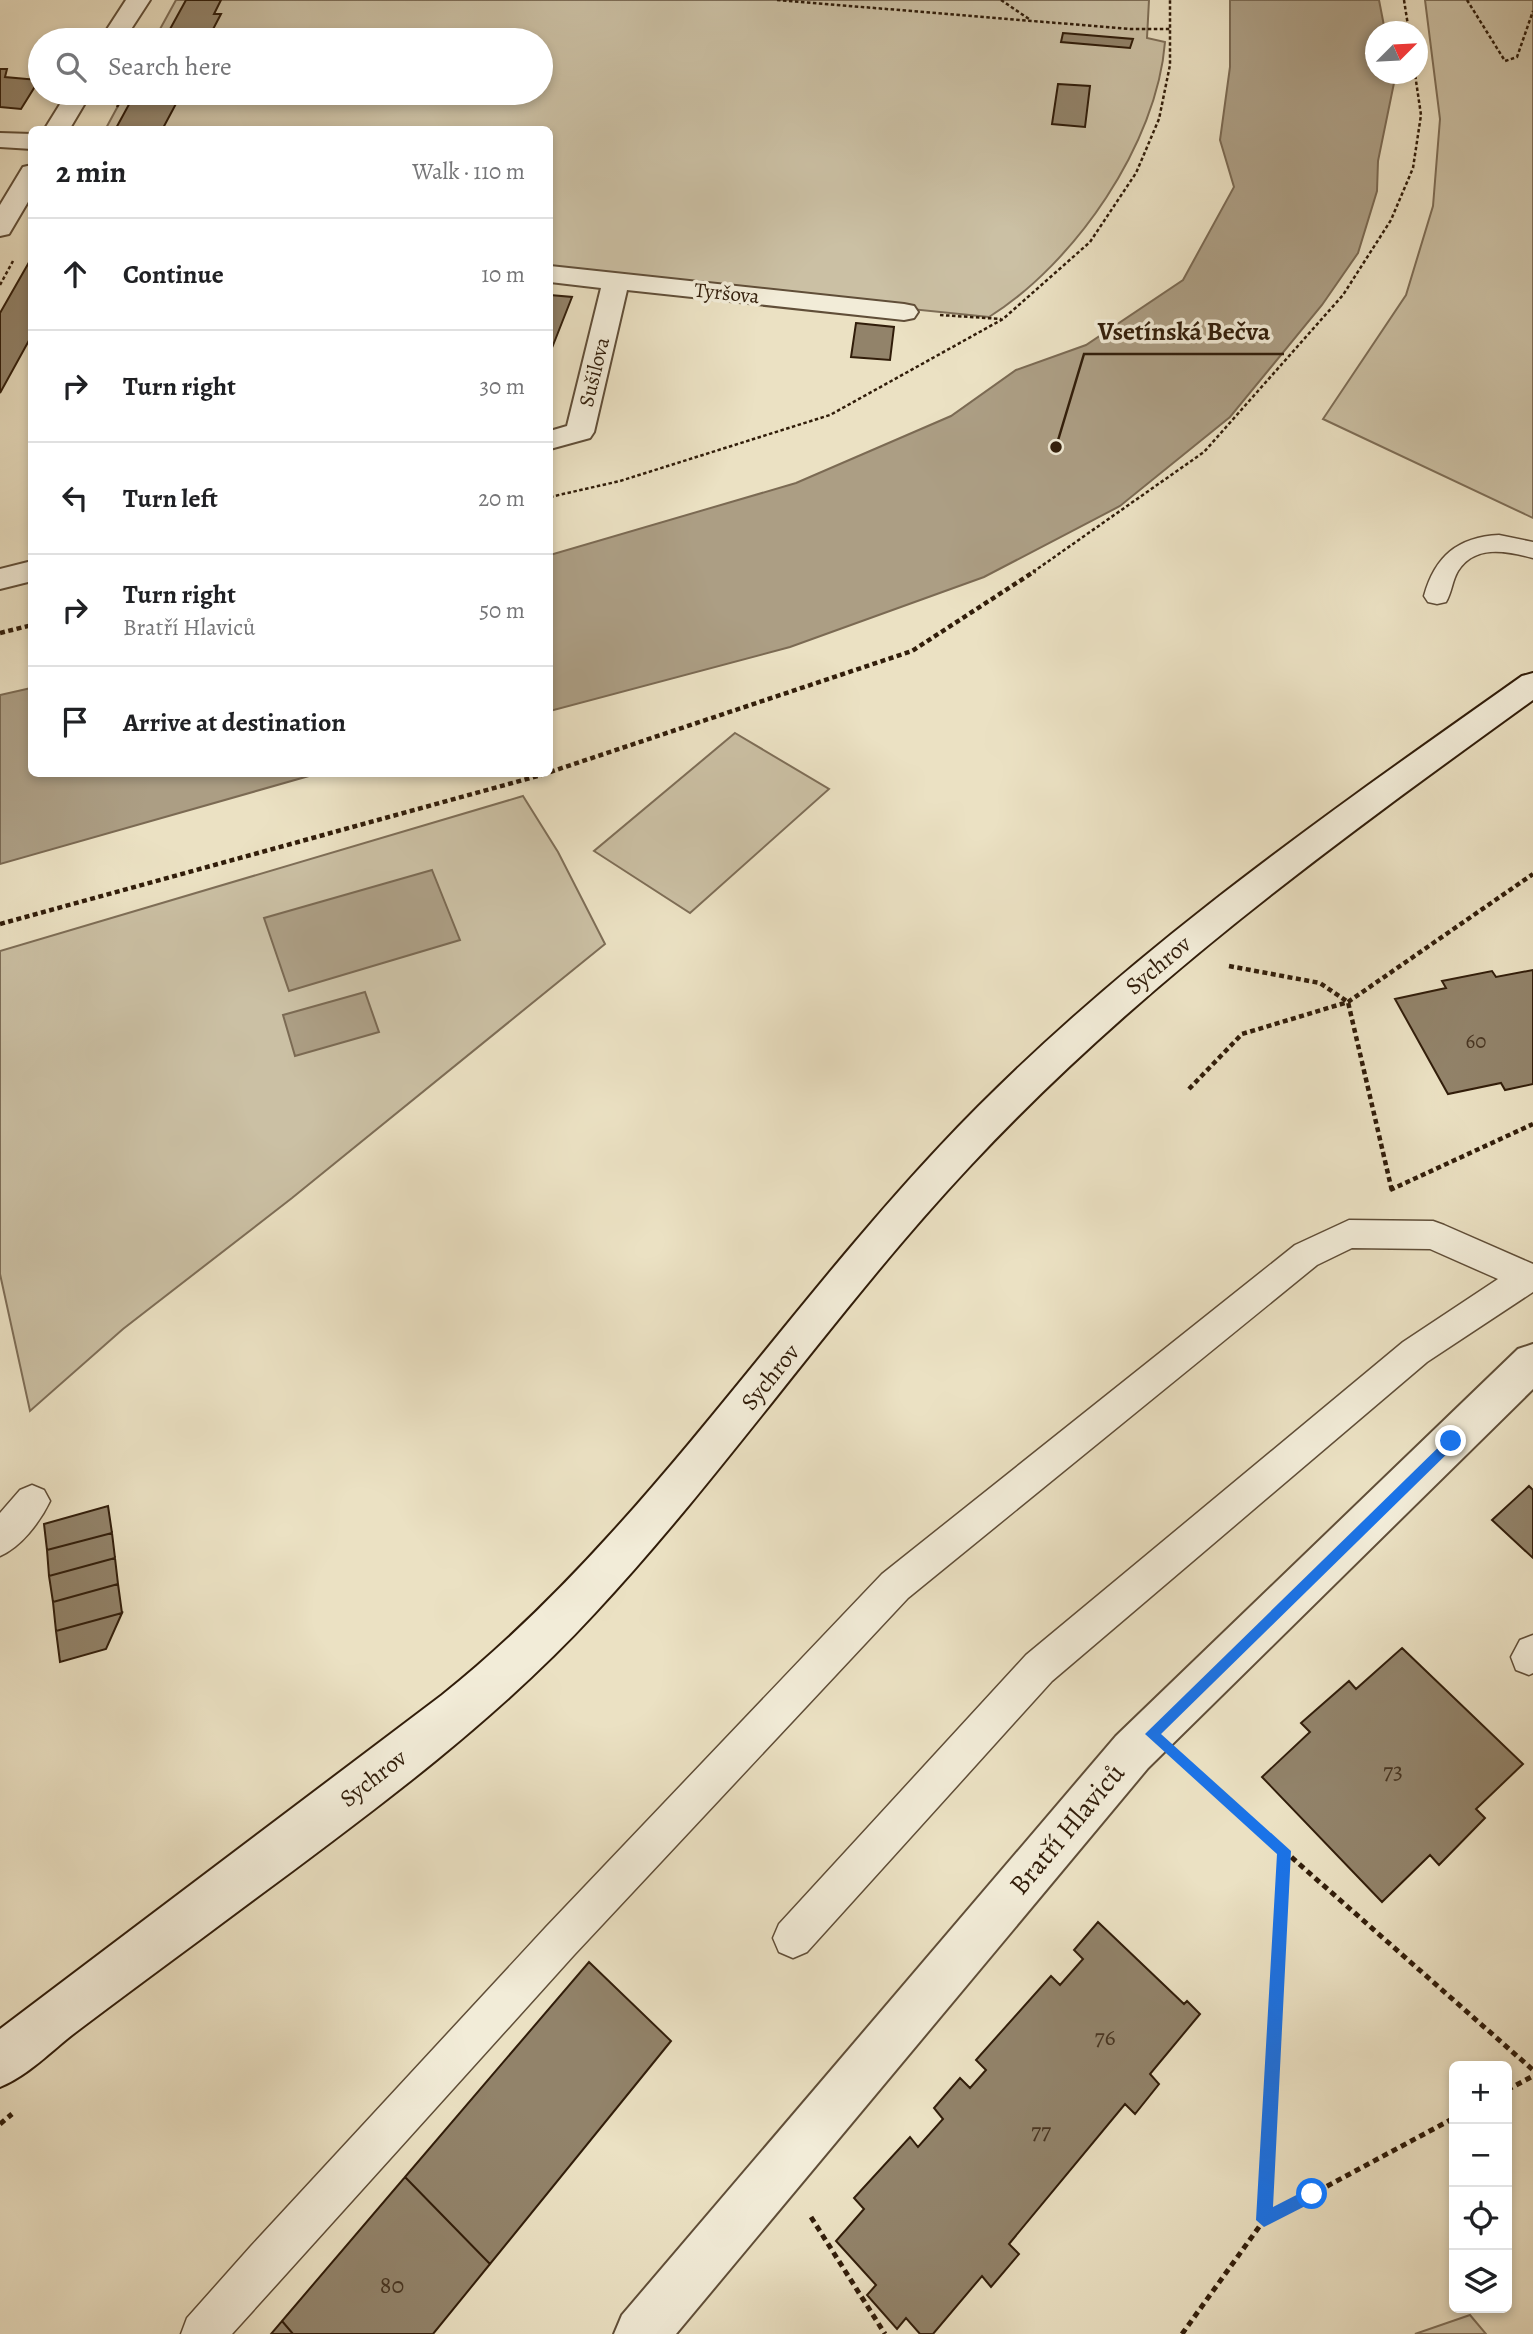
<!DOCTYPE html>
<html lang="en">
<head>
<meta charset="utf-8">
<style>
	:root { --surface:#fff; --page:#f6f6f6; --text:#202124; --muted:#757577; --line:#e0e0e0 }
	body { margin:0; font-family:Alegreya,serif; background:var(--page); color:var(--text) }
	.controls { position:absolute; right:21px; bottom:21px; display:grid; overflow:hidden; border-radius:10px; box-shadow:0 4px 10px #0003 }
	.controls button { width:63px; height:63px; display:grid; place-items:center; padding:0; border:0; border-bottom:2px solid var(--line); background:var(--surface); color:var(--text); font:35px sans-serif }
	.compass { position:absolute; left:1365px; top:21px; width:63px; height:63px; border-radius:50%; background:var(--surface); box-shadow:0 4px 10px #0003; rotate:66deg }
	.stop { position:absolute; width:21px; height:21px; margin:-16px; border:5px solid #1a73e8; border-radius:50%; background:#fff }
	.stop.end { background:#1a73e8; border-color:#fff; box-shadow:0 2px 7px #0008 }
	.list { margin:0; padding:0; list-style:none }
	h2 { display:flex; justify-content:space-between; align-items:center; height:91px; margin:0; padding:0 28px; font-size:30px }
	h2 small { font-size:23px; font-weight:400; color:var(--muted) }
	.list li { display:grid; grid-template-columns:46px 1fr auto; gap:21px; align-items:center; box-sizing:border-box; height:112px; padding:0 28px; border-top:2px solid var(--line) }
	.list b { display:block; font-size:26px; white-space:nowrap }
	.list p { margin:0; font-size:23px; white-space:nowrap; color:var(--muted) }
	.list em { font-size:23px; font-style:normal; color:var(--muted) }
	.icon { flex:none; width:38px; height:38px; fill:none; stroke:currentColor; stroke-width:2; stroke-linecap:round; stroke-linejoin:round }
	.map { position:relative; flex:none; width:1533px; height:2334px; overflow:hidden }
	.search { position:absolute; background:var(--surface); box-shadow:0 4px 10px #0003; left:28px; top:28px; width:525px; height:77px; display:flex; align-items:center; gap:18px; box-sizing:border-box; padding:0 24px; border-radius:38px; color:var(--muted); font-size:26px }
	.panel { position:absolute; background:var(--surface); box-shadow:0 4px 10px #0003; left:28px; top:126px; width:525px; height:651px; border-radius:10px }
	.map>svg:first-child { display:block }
	.green { fill:#cbc0a4; stroke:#7e6e57; stroke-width:2 }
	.water { fill:#ac9e84; stroke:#7b6a53; stroke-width:2 }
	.building { fill:#92836a; stroke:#311d0a; stroke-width:2 }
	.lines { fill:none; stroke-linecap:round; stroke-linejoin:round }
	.lane-casing { stroke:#604e38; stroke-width:3 }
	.street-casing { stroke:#604e38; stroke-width:4 }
	.secondary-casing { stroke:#311d0a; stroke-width:4 }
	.path-far2 { stroke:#311d0a; stroke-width:2.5; stroke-dasharray:3.5 2.5; stroke-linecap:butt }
	.path-far1 { stroke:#311d0a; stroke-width:4.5; stroke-dasharray:5 3.5; stroke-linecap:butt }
	.path { stroke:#311d0a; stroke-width:5; stroke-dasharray:6 4.5; stroke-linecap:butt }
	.lane { fill:#f2ecd8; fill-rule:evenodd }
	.street { fill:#f2ecd8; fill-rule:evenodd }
	.secondary { fill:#f2ecd8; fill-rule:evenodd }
	.route { fill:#1a73e8 }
	.labels { text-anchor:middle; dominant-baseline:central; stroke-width:7; stroke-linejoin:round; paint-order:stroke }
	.far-street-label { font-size:21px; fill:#311d0a; stroke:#f2ecd8 }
	.number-label { font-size:21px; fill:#493622 }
	.street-label { font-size:24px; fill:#311d0a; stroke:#f2ecd8 }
	.near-number-label { font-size:24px; fill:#493622 }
	.near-street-label { font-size:28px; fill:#311d0a; stroke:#f2ecd8 }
	.leader { fill:none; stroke:#311d0a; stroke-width:2.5 }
	.callout-dot { fill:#311d0a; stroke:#f2ecd8; stroke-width:2.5 }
	.callout-label { font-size:26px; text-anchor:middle; font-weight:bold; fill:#311d0a; stroke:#f2ecd8; stroke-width:7; stroke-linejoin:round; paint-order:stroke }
</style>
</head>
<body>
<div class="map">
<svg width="1533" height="2334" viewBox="0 0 1533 2334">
	<rect width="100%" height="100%" fill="#ebe1c3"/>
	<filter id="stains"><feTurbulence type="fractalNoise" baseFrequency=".00286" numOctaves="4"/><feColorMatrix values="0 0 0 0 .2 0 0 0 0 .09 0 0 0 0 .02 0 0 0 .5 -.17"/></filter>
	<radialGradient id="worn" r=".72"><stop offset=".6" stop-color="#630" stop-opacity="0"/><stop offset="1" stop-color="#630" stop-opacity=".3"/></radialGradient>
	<!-- green -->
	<path class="green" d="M176,0H1149L1147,38L1165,42C1157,144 1075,263 989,317L550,272V130H105L125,93H541V40H154Z
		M1425,0H1533V518L1323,419L1406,295L1433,206L1440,119Z
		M735,733L829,789L690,913L594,851Z
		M523,796L558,852L605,944L292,1198L123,1329L30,1411L0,1274V951Z
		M1470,2315L1486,2334H1415Z"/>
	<!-- water -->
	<path class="water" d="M1230,0H1379L1385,31L1376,32V74H1392L1394,83L1378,161L1377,191L1358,253L1322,305L1230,417L1120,506L984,577L790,647L550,711V555L796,483L951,416L1016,370L1086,345L1183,280L1234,187L1220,140L1230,67Z
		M31,688L32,774H316L0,864V695Z
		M432,870L460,940L289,991L264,918Z
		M365,992L379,1032L295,1056L283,1015Z"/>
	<!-- building -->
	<path class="building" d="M186,0H221L214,14H221L210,35H203L200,40H164Z
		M1063,33L1133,39L1130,48L1061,42Z
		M0,69H7L5,77L39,80L21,109L0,107Z
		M1058,84L1090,86L1085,127L1052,124Z
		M164,93H175L171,100H178L162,130H115L133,97L161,99Z
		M32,257V335L0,393V313Z
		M550,295L572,297L550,353Z
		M856,323L894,327L890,360L851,357Z
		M1533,970V1084L1505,1090L1501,1083L1448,1094L1395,999L1446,988L1442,981L1492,971L1496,977Z
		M1529,1486L1533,1490V1558L1492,1520Z
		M108,1506L112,1533L47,1550L44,1524Z
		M112,1533L115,1558L49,1576L47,1550Z
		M115,1558L118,1584L53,1602L49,1576Z
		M118,1584L122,1613L56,1631L53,1602Z
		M122,1613L106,1649L60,1662L56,1631Z
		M1402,1648L1523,1764L1476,1809L1485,1818L1439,1865L1430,1855L1382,1902L1262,1777L1310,1732L1301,1723L1349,1681L1356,1689Z
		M1098,1922L1184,2004L1187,2001L1200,2014L1150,2074L1159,2084L1135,2114L1125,2104L1009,2244L1019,2254L991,2287L982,2276L933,2334H920L906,2318L897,2329L867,2295L876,2285L836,2241L864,2209L854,2198L910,2137L918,2147L943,2119L934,2108L960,2078L970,2088L986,2070L976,2060L1051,1976L1060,1985L1083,1959L1074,1950Z
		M589,1962L671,2041L490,2264L405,2177Z
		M405,2177L490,2264L433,2334H293L282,2321Z
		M282,2321L293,2334H271Z"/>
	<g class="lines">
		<defs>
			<path id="lane" d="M1499,535L1533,542V558C1507,551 1475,544 1458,571C1452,581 1452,592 1446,602L1437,604L1428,602L1424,596C1435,556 1458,537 1499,535Z
				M1349,1220L1433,1221L1444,1225L1533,1264V1292L1427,1362L1052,1681L807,1952L793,1958L779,1952L773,1938L779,1924L1026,1655L1403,1342L1498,1279L1430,1249L1352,1248L1317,1265L908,1598L574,1955L232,2334H181L187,2318L251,2246L546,1927L882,1574L1295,1245Z
				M32,1485L44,1490L50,1501C40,1522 21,1547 0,1556V1513L20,1490Z
				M1533,1635V1673L1529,1675L1516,1670L1511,1657L1520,1640Z"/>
			<path id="street" d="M126,0H150L124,40H100Z
				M67,93H91L69,130H44Z
				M0,133L32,134V149L0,147Z
				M32,165V195L9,234L0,236V205L23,167Z
				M550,266L904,304L914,306L918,312L914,318L904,320L627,290L594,432L590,438L550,449V431L567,426L601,288L550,282Z
				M32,561V581L0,589V569Z
				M1533,1344V1389L1148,1768L676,2334H614L622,2315L1116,1736L1518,1349Z"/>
			<path id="secondary" d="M1533,673V700C1335,843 1138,986 971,1165C837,1308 728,1470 595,1613C480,1738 337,1837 201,1939C159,1970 117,2001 76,2032C51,2051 29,2075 0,2087V2029L442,1695C636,1540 771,1326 940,1146C1111,964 1318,820 1522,676Z"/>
		</defs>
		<!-- lane casing -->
		<use href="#lane" class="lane-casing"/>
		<!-- street casing -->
		<use href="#street" class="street-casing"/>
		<!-- secondary casing -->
		<use href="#secondary" class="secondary-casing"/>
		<!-- path-far2 -->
		<path class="path-far2" d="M777,0L1130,29H1171
			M1001,0L1029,19
			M1404,0L1409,32
			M1467,0L1505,61L1517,57L1533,11
			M117,107L125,93
			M0,285L13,261
			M940,315L1001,319
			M550,497L620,481L830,415L1003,319L1090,242L1136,173L1159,119L1170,65V0
			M1033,572L1204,452L1343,295L1391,220L1413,168L1421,115L1415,74"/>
		<!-- path-far1 -->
		<path class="path-far1" d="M0,633L32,625
			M550,772L912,651L1035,571
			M0,924L545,774
			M1229,966L1320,983L1348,1002L1392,1191
			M1189,1089L1242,1034L1348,1002L1533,874
			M1390,1190L1533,1124"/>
		<!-- path -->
		<path class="path" d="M1189,1767L1533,2070
			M1284,1851L1264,2220L1454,2118
			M1507,2090L1533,2076
			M0,2124L12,2114
			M811,2217L885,2334
			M1182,2334L1264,2220"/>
		<!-- lane -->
		<use href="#lane" class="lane"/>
		<!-- street -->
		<use href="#street" class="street"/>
		<!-- secondary -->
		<use href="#secondary" class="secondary"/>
	</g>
	<!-- route -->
	<path class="route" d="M1451,1435L1458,1441L1456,1445L1161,1734L1291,1851L1273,2207L1312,2187L1319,2194L1317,2200L1264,2227L1256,2220L1277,1854L1145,1734Z"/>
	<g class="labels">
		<!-- far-street labels -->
		<g class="far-street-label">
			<text transform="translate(727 293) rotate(6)">Tyršova</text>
			<text transform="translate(594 372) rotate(-76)">Sušilova</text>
		</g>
		<!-- number labels -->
		<g class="number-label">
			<text x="1476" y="1041">60</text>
		</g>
		<!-- street labels -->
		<g class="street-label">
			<text transform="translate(1158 965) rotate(-40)">Sychrov</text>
			<text transform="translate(770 1377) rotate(-51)">Sychrov</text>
			<text transform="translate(373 1778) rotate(-38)">Sychrov</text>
		</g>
		<!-- near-number labels -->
		<g class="near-number-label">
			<text x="1393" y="1771">73</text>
			<text x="1105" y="2037">76</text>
			<text x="1041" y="2131">77</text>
			<text x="392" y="2285">80</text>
		</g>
		<!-- near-street labels -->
		<g class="near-street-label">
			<text transform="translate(1067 1829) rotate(-50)">Bratří Hlaviců</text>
		</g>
	</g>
	<!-- callouts -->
	<path class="leader" d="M1056 447L1084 354H1284"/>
	<circle class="callout-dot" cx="1056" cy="447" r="7"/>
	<g class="callout-label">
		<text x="1184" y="340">Vsetínská Bečva</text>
	</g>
	<rect width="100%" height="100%" filter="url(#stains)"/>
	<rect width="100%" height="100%" fill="url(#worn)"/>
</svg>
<div class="controls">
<button>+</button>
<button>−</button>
<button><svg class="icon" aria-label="locate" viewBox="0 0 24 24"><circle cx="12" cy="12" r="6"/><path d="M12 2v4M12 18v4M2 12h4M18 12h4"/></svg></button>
<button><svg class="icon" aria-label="layers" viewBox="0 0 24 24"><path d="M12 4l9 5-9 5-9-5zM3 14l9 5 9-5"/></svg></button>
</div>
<svg class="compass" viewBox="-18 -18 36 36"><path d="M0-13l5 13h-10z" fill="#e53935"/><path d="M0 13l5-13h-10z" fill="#757577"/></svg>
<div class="stop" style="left:1312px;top:2194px"></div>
<div class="stop end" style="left:1451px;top:1441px"></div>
<div class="search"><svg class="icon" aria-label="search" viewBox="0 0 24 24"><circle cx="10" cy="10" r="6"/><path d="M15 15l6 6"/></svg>Search here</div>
<section class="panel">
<h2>2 min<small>Walk · 110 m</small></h2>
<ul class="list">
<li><svg class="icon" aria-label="ahead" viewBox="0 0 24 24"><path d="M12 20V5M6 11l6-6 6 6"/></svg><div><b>Continue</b></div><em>10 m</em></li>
<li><svg class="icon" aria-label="right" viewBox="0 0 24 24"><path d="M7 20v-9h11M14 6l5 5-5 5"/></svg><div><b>Turn right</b></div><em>30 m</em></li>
<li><svg class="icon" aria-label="left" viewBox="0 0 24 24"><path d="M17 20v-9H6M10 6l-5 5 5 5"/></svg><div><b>Turn left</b></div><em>20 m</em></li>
<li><svg class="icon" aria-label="right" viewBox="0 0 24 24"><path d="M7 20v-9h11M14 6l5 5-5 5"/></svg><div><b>Turn right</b><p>Bratří Hlaviců</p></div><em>50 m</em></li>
<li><svg class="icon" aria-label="arrive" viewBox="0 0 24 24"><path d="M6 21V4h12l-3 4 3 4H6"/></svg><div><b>Arrive at destination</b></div></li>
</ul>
</section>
</div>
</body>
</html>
